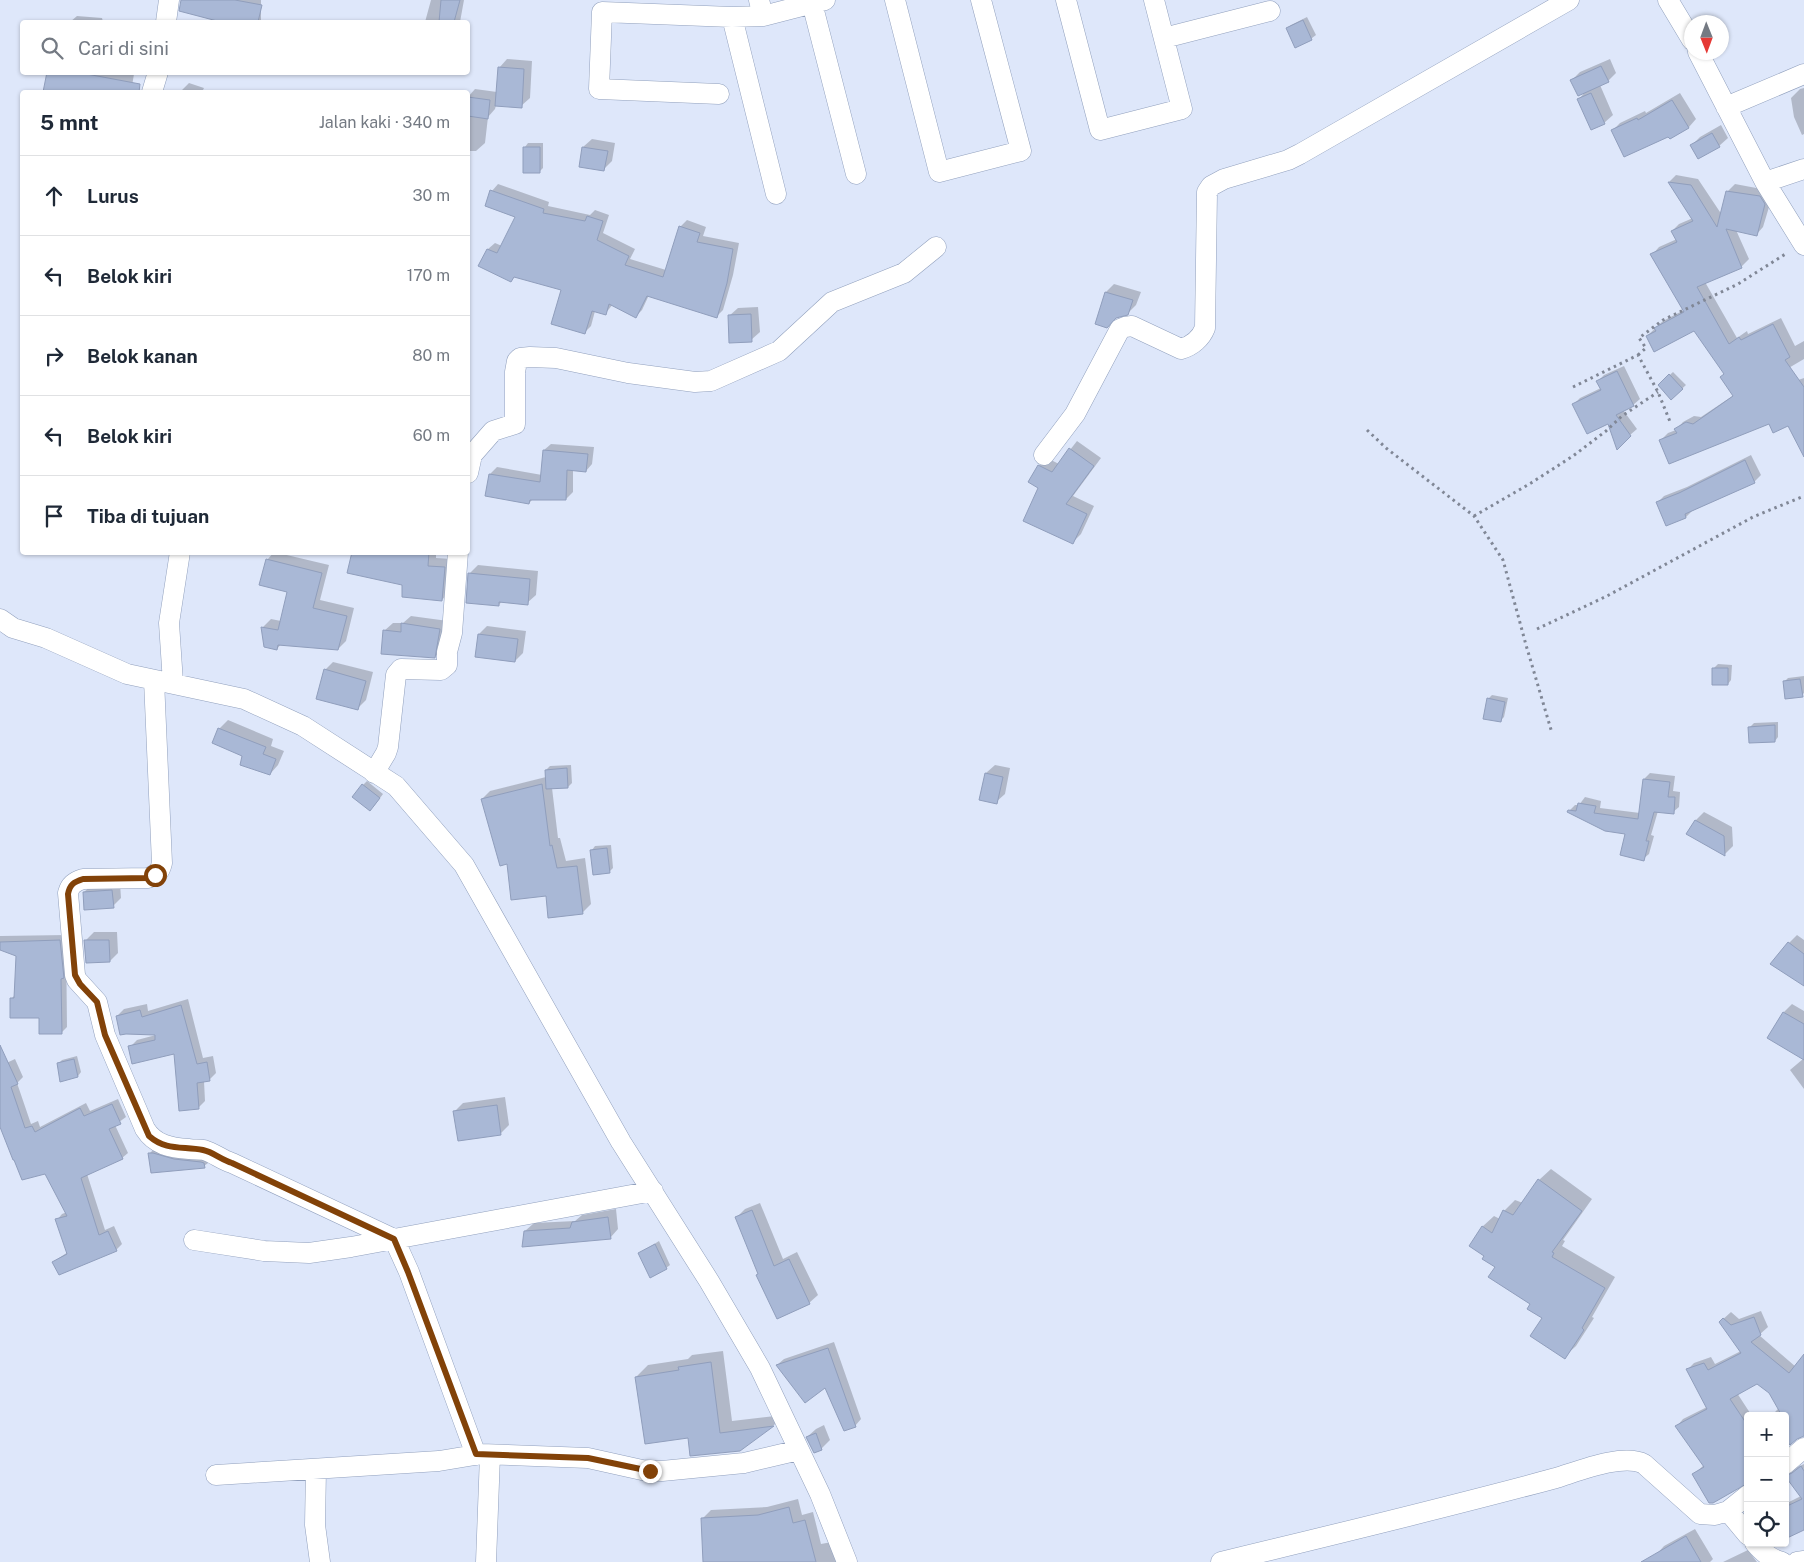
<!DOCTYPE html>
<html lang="id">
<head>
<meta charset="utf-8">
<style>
	:root { --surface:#fff; --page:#f6f6f7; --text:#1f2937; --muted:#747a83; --line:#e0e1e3 }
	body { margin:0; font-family:"Public Sans",sans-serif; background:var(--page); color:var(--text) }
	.controls { position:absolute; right:15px; bottom:15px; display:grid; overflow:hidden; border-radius:5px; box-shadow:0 1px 4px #0004 }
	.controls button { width:45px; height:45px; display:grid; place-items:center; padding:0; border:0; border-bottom:1px solid var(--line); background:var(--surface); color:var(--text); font:25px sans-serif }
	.compass { position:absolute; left:1684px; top:15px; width:45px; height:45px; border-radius:50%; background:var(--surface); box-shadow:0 1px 4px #0004; rotate:179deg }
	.stop { position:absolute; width:15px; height:15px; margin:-11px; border:4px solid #824208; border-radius:50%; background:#fff }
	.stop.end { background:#824208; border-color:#fff; box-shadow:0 1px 5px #0008 }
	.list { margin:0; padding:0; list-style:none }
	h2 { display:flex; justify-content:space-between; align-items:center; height:65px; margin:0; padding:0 20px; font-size:21px }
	h2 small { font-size:16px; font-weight:400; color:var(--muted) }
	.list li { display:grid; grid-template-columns:32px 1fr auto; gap:15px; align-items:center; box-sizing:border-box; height:80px; padding:0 20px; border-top:1px solid var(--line) }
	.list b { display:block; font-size:19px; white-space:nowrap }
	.list em { font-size:16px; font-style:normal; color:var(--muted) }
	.icon { flex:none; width:28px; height:28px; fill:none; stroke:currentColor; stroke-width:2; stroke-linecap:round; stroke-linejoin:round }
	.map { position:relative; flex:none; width:1804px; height:1562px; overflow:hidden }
	.search { position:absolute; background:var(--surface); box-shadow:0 1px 4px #0004; left:20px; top:20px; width:450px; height:55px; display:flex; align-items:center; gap:12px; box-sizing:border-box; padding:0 18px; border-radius:5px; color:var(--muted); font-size:19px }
	.panel { position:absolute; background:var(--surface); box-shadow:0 1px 4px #0004; left:20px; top:90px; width:450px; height:465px; border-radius:5px }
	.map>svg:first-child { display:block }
	.shadow { fill:#0003 }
	.building { fill:#a9b8d6; stroke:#909ebc }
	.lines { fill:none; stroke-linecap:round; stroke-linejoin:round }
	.minor-casing { stroke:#91a0bd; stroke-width:21 }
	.path { stroke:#808796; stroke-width:3; stroke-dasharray:2.5 4; stroke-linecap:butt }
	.minor { stroke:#fff; stroke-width:20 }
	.route { stroke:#824208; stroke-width:6 }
</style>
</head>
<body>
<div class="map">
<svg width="1804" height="1562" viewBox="0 0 1804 1562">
	<rect width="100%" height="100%" fill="#dee7fa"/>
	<!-- shadow -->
	<path class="shadow" d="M184,0H261V21L259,22H222L181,11Z
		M431,0H464L460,22H425Z
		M77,16L102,18L103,22H70Z
		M1307,17L1316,35L1312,38L1296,46L1287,28L1291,25Z
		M507,59L532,61L530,98L521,106L496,105L495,109L488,117L485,143L476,151H468V97L475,89L497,92L499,68Z
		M1610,59L1616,73L1608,81L1600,85L1613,115L1604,123L1579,99L1586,91L1572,80L1580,72Z
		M48,72H129L134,74L131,92H44Z
		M189,83L204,88L202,92H180Z
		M1804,88V134L1802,135L1794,117L1791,98L1800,89Z
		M1680,93L1696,119L1689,127L1670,138L1669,135L1613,130L1620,123L1645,111L1646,113Z
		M1721,125L1728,138L1719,146L1692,145L1700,137Z
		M592,139L615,143L612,161L604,169L583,147Z
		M528,143H543V168L539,172L525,147Z
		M1676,175L1698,179L1722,215L1727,192L1735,184L1767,190L1772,197L1763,227L1756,235L1736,230L1749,259L1742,266L1705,282L1737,338L1747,331L1748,334L1781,318L1795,346L1804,341V359L1768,380L1772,389L1804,378V454L1788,425L1770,423L1660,441L1668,433L1676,430L1683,422L1694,416L1701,417L1734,395L1725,374L1695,329L1647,336L1663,321L1684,310L1652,255L1659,247L1677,239L1672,231L1679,224L1693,218L1669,182Z
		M498,184L549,202L548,206L590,215L595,210L609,215L603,233L635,249L630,259L666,270L680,227L687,220L706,227L703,236L739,243L733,275L723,310L717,316L649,295L642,310L636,316L613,304L605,314L595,311L591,326L584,333L563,289L515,276L511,281L480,266L488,249L495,243L502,246L517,216L492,191Z
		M1114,284L1141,292L1136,305L1128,313L1096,323L1106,292Z
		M758,307L760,332L751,340L729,316L738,308Z
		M1624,366L1640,399L1633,405L1623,410L1637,429L1630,435L1609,422L1574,404L1580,398L1601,388L1598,381L1604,375Z
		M1673,372L1686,385L1672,398L1659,385Z
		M1077,441L1101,458L1073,496L1094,506L1081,534L1073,542L1040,487L1039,466L1047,458L1059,464Z
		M551,444L594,447L592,464L586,471L573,470V492L566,499H533L529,503L486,495L490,474L497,467L542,475L544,450Z
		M1751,455L1761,475L1754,482L1692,511L1686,517L1658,502L1664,496L1687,487Z
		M274,552L329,565L320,600L354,608L346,641L338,649L281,644L277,649L262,628L271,619L281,621L289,591L267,560Z
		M353,552H436V558L453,559L450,591L442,600L403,584Z
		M478,565L538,571L536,595L527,603L502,601L499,605L470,573Z
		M411,616L448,621L443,648L435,657L384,631L393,623H403Z
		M487,626L526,631L523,653L515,661L476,656L479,634Z
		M333,662L373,672L366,700L358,708L325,670Z
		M1718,664L1732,665L1731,680L1728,684L1714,668Z
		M1804,676V693L1802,695L1784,682L1788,678Z
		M1492,695L1508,698L1504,717L1500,721L1488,699Z
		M228,720L273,739L271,746L284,751L278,765L270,774L243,755L214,743L220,728Z
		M1778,722V737L1775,741L1750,727L1754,723Z
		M571,765L572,783L568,787L552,788L558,838H560L566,861L585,858L591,904L582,913L547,895L508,862L482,799L490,791L546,777V770L550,766Z
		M995,765L1010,768L1005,794L996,802L986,773Z
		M1650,773L1675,776L1673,791L1680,792L1679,807L1673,812L1658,811L1651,835L1654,836L1649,854L1643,859L1627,833L1569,811L1575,805H1579L1585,797L1601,801L1600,808L1640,813L1644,779Z
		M367,781L383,794L374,806L363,785Z
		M1704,812L1732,827L1733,846L1725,854L1688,834L1696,820Z
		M611,845L613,868L609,872L592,850L595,846Z
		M120,883L121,898L113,906L84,892L93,884Z
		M94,932H117L118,953L110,961L85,941Z
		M66,935L67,1027L61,1033L11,999L16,994L18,955L0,949V936Z
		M1797,935L1804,940V974L1789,943Z
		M188,999L203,1058L213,1056L216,1073L209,1080L204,1081L205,1101L198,1108L175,1053L130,1047L137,1040L156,1035L117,1016L124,1009L147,1004L148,1011Z
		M1792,1004L1804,1011V1089L1790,1070L1803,1059L1784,1012Z
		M77,1056L81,1072L78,1076L58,1064L62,1060Z
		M15,1059L23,1077L17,1083L31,1124L38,1121L40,1127L86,1103L90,1111L118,1099L126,1117L115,1125L128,1153L122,1158L87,1174L105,1230L114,1226L122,1244L116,1250L53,1262L68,1252L57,1220L62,1214L67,1212L46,1172L0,1126V1066Z
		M505,1097L509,1125L500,1134L455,1111L463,1103Z
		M153,1150L208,1159V1163L204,1166L149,1154Z
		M1551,1169L1592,1199L1563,1240L1565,1241L1562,1246L1615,1277L1592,1317L1594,1318L1576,1346L1564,1357L1543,1317L1485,1256L1482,1227L1494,1216L1500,1219L1504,1211L1515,1200L1523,1203L1539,1180Z
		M760,1203L783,1259L797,1252L818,1295L809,1303L759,1273L737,1217L745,1209Z
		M616,1209L618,1229L610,1238L525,1231L534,1223L575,1221L582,1215Z
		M659,1241L670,1265L666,1268L640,1253Z
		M1761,1311L1768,1327L1759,1335L1796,1367L1804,1356V1432L1785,1447V1416H1771L1779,1408L1770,1392L1757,1382L1737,1393L1752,1416H1748V1475L1694,1474L1704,1465L1677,1426L1683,1419L1707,1407L1688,1369L1694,1363L1711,1357L1715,1364L1741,1351L1720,1322L1731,1312L1739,1319Z
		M834,1342L861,1419L855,1426L825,1386L777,1365L784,1359Z
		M723,1351L732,1421L784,1415L774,1425L740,1450L689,1437L636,1377L648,1365L688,1359L692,1355Z
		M824,1425L830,1440L822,1448L814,1451L807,1437L816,1429Z
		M1804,1464V1529L1785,1528V1504L1801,1496L1787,1476L1795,1468Z
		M798,1499L802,1515L813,1512L821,1544L837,1541L843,1562H705L702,1519L711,1510L767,1507Z
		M1695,1529L1713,1559L1710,1562H1660L1656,1555L1664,1546Z
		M1748,1550L1757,1562H1723Z"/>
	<!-- building -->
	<path class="building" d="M181,0H235L262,5L258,22H221L179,11Z
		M441,0H460L454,22H439Z
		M1303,20L1312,40L1295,48L1286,28Z
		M1601,66L1609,82L1578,96L1570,80Z
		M498,67L524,69L522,108L495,106Z
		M47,72H76L140,84L139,92H43Z
		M1591,93L1605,124L1591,130L1577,99Z
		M468,97L490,100L488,119L468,116Z
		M1672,100L1689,128L1670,139L1668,137L1624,157L1611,130L1637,118L1638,120Z
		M1712,133L1720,147L1698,159L1690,145Z
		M523,147H540V173H523Z
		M582,147L608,151L604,171L579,167Z
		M1668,182L1691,185L1717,227L1726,191L1760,196L1765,204L1757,236L1726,229L1742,268L1697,287L1729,344L1739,337L1741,340L1773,324L1790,357L1785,360L1804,387V457L1788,426L1773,433L1769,424L1669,464L1659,440L1677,433L1674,429L1686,422L1693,424L1733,396L1720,377L1724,374L1694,331L1654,352L1646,336L1656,331L1654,328L1684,312L1650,254L1677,242L1671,231L1693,221Z
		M490,190L544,209L543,213L585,221L587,216L603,221L597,240L629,256L625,265L663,277L679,226L700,233L697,242L733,249L727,283L717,318L647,296L636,318L609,304L606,315L592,311L585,334L551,324L561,290L514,277L511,282L478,266L487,249L497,253L515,217L485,206Z
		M1105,292L1133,300L1128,315L1116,318L1107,328L1095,324Z
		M751,314L752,342L729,343L728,315Z
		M1617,371L1634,406L1616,415L1631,436L1617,450L1608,424L1587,434L1572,404L1601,390L1596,381Z
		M1669,374L1683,389L1671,400L1658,385Z
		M1069,448L1094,466L1066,504L1087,514L1073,544L1023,521L1038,488L1028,482L1038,465L1052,472Z
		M543,450L588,454L586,472L567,470L566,500H530L529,504L485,496L489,474L540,482Z
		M1745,460L1755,483L1685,514L1686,518L1666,526L1656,502L1679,493Z
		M352,552H429L428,566L445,567L442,601L402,597V585L347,573Z
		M266,559L322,573L313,608L347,616L338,650L278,645L277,650L264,647L261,627L278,630L287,592L259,585Z
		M468,573L530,579L528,605L499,602V606L466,603Z
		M401,623L440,629L435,658L381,654L383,630L401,632Z
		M478,634L518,639L515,662L475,657Z
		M1712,668H1728V685H1712Z
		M324,669L366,681L358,710L316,699Z
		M1800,679L1803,697L1785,699L1783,681Z
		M1487,698L1505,702L1501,722L1483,719Z
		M1775,725V742L1749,743L1748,727Z
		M218,728L266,747L263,754L276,759L270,775L240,765L242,756L212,743Z
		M567,768L568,788L546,789L545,770Z
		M985,773L1003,777L997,804L979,800Z
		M1643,779L1670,782L1668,797H1675L1674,814L1654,812L1646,841H1649L1644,861L1620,855L1625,834L1605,831L1567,812L1568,810L1576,811L1578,803L1596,806L1594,813L1638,819Z
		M362,784L380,798L370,811L352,797Z
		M542,784L550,846L552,845L557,868L577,866L583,914L548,918L546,896L511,900L507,864L500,866L481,799Z
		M1695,820L1724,836L1725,856L1686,834Z
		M607,848L610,873L593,875L590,850Z
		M112,890L114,908L84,910L83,892Z
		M60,940L64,978L61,979L62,1034H39V1018H10V998H14L16,956L0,950V942Z
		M84,940H109L110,962L86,963Z
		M1788,942L1804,954V986L1770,964Z
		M181,1005L197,1064L207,1062L210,1081L197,1083L199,1109L179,1111L174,1054L132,1064L128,1046L155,1040V1035L126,1034L120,1035L116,1016L140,1010L142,1017Z
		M1783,1012L1804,1024V1060L1767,1038Z
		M0,1045L18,1084L11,1087L25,1128L32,1126L35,1132L80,1108L84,1116L112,1104L121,1124L109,1129L123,1159L81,1178L99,1235L108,1231L117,1251L59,1275L52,1262L67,1254L55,1219L67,1216L45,1174L22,1180L14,1160H13L0,1127Z
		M74,1059L78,1077L60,1082L57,1063Z
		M497,1105L501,1135L458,1141L453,1111Z
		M148,1153H153L174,1159L201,1162L204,1163L205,1168L151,1173Z
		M1538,1179L1582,1211L1552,1252L1554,1253L1552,1257L1605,1288L1582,1328L1584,1330L1565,1359L1530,1336L1542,1318L1527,1309L1530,1304L1488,1277L1495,1267L1482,1259L1484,1256L1469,1246L1482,1226L1492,1233L1503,1210L1513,1215Z
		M752,1210L774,1266L789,1259L810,1304L777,1319L756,1275L758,1274L735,1217Z
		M608,1217L611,1239L522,1247L524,1231L570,1228L572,1222Z
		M655,1244L667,1269L650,1278L638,1253Z
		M1754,1317L1761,1335L1751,1342L1789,1373L1804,1354V1436L1797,1439L1790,1445L1785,1439V1416H1782L1769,1393L1757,1384L1730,1399L1748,1426V1483L1713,1503H1709L1692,1474L1704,1467L1675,1426L1707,1409L1686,1369L1704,1363L1708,1370L1741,1353L1719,1322L1723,1318L1731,1325Z
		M828,1348L856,1427L844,1431L825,1388L805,1403L776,1365Z
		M711,1362L720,1433L774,1426L740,1451L690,1456L688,1438L645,1444L635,1377L679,1370L678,1367Z
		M816,1433L822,1450L814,1453L806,1437Z
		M1801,1466L1804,1471V1530L1785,1539V1507L1802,1499L1785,1476L1792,1473Z
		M789,1507L793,1523L805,1520L816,1562H703L701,1518L758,1515Z
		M1686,1536L1701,1562H1641Z"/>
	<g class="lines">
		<defs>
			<path id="minor" d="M759,0L763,16L825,0
				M895,0L939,172L1021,151L981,0
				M1066,0L1100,130L1182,109L1154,0
				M1668,0L1692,40
				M812,3L856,174
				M732,17L776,194
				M166,22L169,0
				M1164,38L1270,11
				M1698,52L1765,182L1804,245
				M152,92L158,72
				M719,94L599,89L602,12L732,17L763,16
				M1726,107L1804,74
				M1765,182L1804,169
				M1044,455L1075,414L1120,329L1125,327L1132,326L1181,349C1192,346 1201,338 1205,328L1207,192L1211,186L1224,179L1288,160L1300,154L1569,0
				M468,473L472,455L493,431L515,424V372L517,361L520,358L530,357L556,358L628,373L695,382L711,381L779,351L832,302L904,273L936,247
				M0,619L13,628L46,638L127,674L244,699L303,726L396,786L464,865L621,1142L709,1281L760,1368L820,1494L847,1562
				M154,680L162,863C160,872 156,875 148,878L83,879C74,882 70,885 68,893L75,975L77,980L97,1002L105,1035L145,1129C155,1145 171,1148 189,1149C194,1150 199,1149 204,1150C214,1153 222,1160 232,1163L394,1239L409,1272L476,1455
				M173,683L169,623L180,552
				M374,773L386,753L388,747L396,675L401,669L441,670L447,665V652L452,633L458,552
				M194,1240L264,1251L309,1253L351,1247L653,1191
				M1785,1464L1804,1448
				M316,1469L315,1525L320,1562
				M216,1475L439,1461L481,1454L588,1458L642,1470L662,1471L744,1463L799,1450
				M1728,1511L1748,1495
				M1755,1543C1763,1552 1770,1559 1782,1562
				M486,1562L490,1455
				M1221,1562C1333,1535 1445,1508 1556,1478C1579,1471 1623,1453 1644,1464L1700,1514L1715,1515L1728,1511L1748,1535
				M1797,1562L1804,1561"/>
		</defs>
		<!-- minor casing -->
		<use href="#minor" class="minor-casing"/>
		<!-- path -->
		<path class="path" d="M1638,355L1646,348L1639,338L1663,320L1738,284L1787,253
			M1573,387L1638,355L1658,392L1671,424
			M1367,430L1386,448L1474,516L1503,560L1526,645L1552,733
			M1474,516L1531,483L1573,456L1606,431L1622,416L1658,392
			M1537,629L1607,596L1753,517L1804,496"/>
		<!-- minor -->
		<use href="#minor" class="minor"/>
	</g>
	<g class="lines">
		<!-- route -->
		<path class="route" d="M155,875L148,878L83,879C74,882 70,884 68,894L75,975L80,984L97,1002L105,1035L149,1136C166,1151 183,1146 203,1150C213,1152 222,1160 232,1163L394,1239L408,1272L476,1454L588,1458L650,1471"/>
	</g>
</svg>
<div class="controls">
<button>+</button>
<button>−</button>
<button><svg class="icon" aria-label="locate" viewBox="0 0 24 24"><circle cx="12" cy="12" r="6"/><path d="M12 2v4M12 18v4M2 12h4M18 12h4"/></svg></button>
</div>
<svg class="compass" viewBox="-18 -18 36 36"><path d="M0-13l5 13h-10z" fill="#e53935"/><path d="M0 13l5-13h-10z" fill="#747a83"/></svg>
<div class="stop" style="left:155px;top:875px"></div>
<div class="stop end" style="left:650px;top:1471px"></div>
<div class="search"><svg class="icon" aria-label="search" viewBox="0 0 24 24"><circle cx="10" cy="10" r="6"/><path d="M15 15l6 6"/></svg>Cari di sini</div>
<section class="panel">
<h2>5 mnt<small>Jalan kaki · 340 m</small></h2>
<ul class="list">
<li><svg class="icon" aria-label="ahead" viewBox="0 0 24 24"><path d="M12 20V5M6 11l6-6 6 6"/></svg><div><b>Lurus</b></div><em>30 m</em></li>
<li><svg class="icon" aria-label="left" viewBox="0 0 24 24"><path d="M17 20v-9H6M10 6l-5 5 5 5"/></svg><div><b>Belok kiri</b></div><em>170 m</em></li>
<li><svg class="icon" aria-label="right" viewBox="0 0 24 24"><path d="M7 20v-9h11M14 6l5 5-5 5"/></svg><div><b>Belok kanan</b></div><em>80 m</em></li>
<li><svg class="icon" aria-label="left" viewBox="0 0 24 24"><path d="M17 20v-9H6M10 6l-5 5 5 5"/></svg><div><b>Belok kiri</b></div><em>60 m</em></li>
<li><svg class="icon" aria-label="arrive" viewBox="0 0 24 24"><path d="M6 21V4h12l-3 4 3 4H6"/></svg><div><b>Tiba di tujuan</b></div></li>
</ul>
</section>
</div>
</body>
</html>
